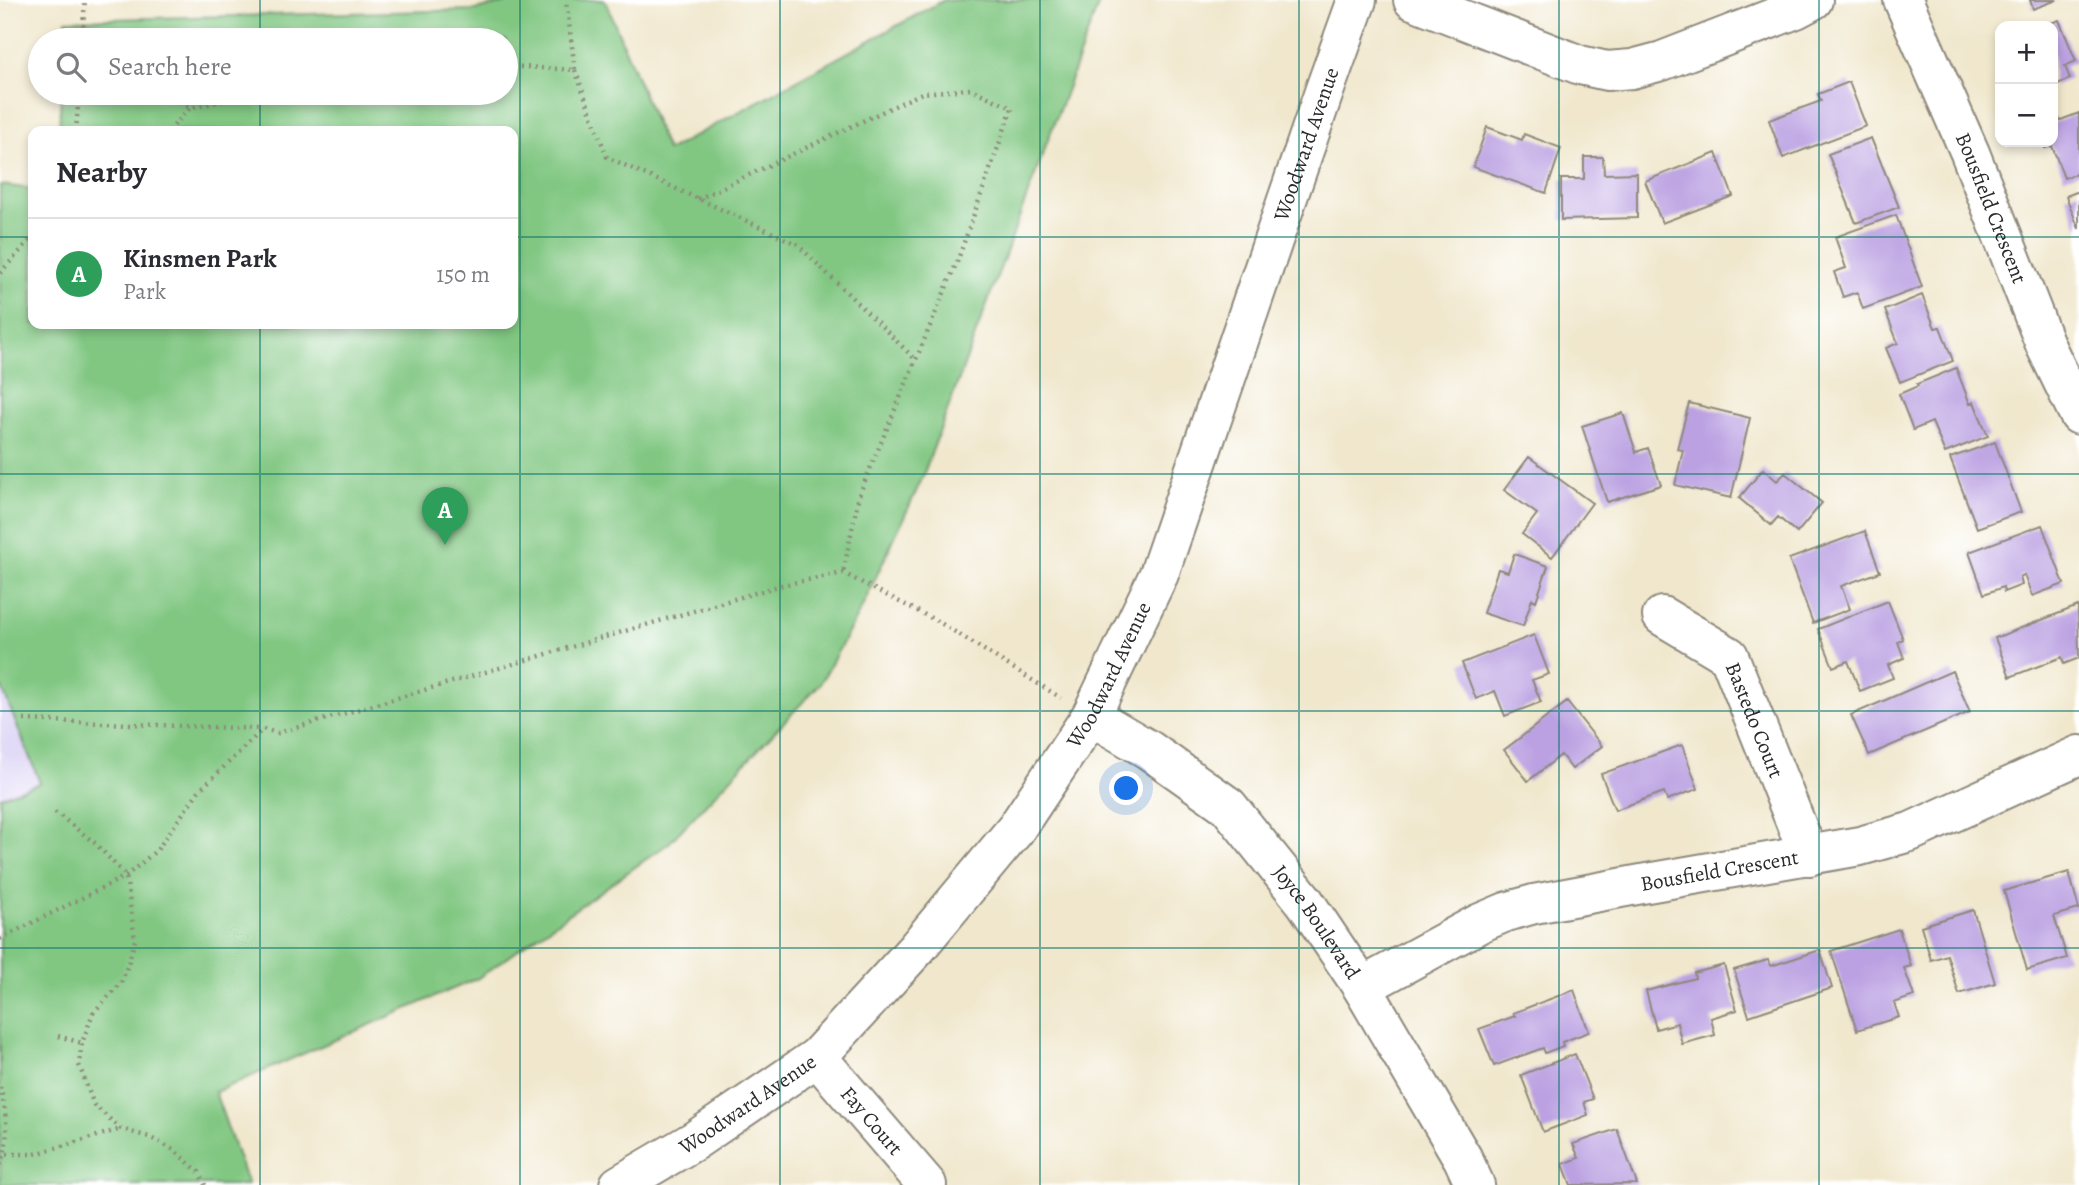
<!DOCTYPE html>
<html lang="en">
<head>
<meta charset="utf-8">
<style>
	:root { --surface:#fff; --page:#f7f7f7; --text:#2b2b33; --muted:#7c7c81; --line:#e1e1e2; --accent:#ea580c }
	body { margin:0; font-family:Alegreya,serif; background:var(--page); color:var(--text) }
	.controls { position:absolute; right:21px; top:21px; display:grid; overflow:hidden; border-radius:14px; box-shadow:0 4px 10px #0003 }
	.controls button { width:63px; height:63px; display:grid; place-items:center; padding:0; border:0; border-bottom:2px solid var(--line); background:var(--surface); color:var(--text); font:35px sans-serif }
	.you { position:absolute; left:1127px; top:789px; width:24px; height:24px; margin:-18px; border:5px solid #fff; border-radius:50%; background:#1a73e8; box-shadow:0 0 0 10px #1a73e833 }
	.badge { display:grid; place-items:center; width:46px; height:46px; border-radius:50%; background:var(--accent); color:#fff; font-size:23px; font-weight:700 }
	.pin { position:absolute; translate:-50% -58px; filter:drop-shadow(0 2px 4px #0008) }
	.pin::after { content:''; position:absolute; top:37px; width:24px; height:21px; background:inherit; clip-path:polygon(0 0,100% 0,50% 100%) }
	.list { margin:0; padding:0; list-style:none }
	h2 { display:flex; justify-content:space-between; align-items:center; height:91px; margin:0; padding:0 28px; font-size:30px }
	h2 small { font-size:23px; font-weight:400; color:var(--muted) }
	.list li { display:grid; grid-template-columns:46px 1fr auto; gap:21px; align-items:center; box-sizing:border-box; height:112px; padding:0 28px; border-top:2px solid var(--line) }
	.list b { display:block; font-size:26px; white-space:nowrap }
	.list p { margin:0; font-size:23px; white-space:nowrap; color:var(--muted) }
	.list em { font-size:23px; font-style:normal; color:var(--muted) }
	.icon { flex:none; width:38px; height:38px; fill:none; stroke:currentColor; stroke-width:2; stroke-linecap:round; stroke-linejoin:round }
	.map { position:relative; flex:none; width:2079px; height:1185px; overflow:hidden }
	.search { position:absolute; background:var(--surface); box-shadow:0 4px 10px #0003; left:28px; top:28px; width:490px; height:77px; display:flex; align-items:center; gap:18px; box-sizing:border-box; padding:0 24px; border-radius:38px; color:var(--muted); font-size:26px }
	.panel { position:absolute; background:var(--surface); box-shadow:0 4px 10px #0003; left:28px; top:126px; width:490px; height:203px; border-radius:14px }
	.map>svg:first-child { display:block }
	.built { fill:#ded5f5 }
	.green { fill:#81c782; stroke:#567956; stroke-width:2 }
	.building { fill:#bba1e2 }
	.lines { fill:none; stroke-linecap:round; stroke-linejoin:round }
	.minor-casing { stroke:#8e897c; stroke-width:42 }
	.path { stroke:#8e897c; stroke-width:4.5; stroke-dasharray:2 5; stroke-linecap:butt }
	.minor { stroke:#fff; stroke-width:38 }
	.grid { fill:none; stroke:#0f766e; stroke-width:2; stroke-opacity:0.55 }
	.labels { text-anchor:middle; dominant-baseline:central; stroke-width:5; stroke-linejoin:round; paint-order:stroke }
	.street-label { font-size:21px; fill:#2b2b2b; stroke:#fff }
</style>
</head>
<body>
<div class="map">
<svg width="2079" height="1185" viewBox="0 0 2079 1185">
	<rect width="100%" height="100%" fill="#fff"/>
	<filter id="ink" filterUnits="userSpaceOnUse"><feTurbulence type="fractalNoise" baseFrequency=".0143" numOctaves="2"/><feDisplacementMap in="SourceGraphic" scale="14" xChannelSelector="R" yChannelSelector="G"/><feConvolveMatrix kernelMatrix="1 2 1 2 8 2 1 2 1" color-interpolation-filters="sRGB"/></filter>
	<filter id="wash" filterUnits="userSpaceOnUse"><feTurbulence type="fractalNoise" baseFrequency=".00686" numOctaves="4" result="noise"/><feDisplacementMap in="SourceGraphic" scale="28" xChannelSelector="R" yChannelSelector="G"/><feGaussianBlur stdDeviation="1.57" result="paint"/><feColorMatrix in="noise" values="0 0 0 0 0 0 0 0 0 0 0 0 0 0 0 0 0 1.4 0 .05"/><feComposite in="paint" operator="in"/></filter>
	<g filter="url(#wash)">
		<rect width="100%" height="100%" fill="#f0e7cc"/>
		<!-- built -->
		<path class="built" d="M0,683L40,783L0,797Z"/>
		<!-- green -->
		<path class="green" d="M520,0H605L667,151L944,0H1100L921,481L861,609L820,684L669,843L478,978L215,1092L248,1185H0V797L40,783L0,683V185L33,189V324H513V131H59L61,93H506V40H65L66,20L475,10Z"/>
		<g id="blocks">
			<!-- building -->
			<path class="building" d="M2030,0H2057L2033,9Z
				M2059,20L2076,61L2065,66L2070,79L2053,86V26H2043Z
				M1849,82L1866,126L1783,158L1769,120L1821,101L1818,94Z
				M2079,113V173L2064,178L2052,146L2045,148L2043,142H2053V123Z
				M1487,127L1522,140L1524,134L1561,148L1546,193L1473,167Z
				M1871,138L1899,207L1856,223L1828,154Z
				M1716,153L1733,196L1662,223L1645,181Z
				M1584,157H1603L1604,174L1637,173V218L1561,220V179H1584Z
				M2079,191V229L2066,196Z
				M1896,215L1922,287L1863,309L1857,292L1843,297L1834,272L1846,268L1835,237Z
				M1922,295L1935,328L1940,327L1953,361L1900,382L1886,348L1898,343L1885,310Z
				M1956,368L1970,404L1974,402L1988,436L1945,453L1932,422L1913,430L1899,394L1918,386L1917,384Z
				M1689,403L1750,418L1731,498L1675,485L1683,450L1677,449Z
				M1623,413L1636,452L1648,448L1661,485L1607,502L1582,426Z
				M1995,442L2021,512L1977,528L1950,458Z
				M1529,457L1592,503L1552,557L1522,534L1537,514L1504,490Z
				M1763,469L1777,481L1785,473L1822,503L1797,533L1778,517L1771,525L1739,498Z
				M2042,525L2064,584L2032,596L2024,575L2020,577L2022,585L2004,592L2003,587L1984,594L1969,552Z
				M1865,531L1880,572L1841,586L1850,609L1813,623L1789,559Z
				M1514,554L1548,566L1536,601L1532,599L1523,626L1483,613L1498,569L1508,572Z
				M1888,601L1903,639L1898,642L1904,658L1888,665L1893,678L1860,691L1848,661L1833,667L1818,629Z
				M2078,606L2079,658L2064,664L2062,657L2010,677L1995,638Z
				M1534,635L1549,674L1532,680L1541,702L1505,716L1495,691L1476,699L1462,663Z
				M1952,671L1970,712L1869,755L1851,715Z
				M1567,702L1602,746L1572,769L1561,755L1528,781L1504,750Z
				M1682,745L1698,789L1667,800L1664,792L1615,810L1601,774Z
				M2069,872L2079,909L2054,916L2067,958L2027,970L2004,891Z
				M1973,910L1995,983L1959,994L1947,955L1931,960L1921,926Z
				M1899,929L1911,966L1904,968L1914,996L1894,1003L1899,1017L1857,1030L1831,951Z
				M1820,950L1832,988L1749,1016L1734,970L1768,960L1771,966Z
				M1724,965L1737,1010L1711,1018L1715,1035L1682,1044L1677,1023L1656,1029L1646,991L1695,978L1694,973Z
				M1574,990L1589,1032L1562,1042L1563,1046L1545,1053L1543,1048L1494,1066L1479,1029L1515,1016L1513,1013Z
				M1575,1054L1593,1099L1584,1102L1588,1115L1543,1132L1521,1075Z
				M1617,1129L1637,1184L1571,1185L1563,1164L1579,1158L1573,1144Z"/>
		</g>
	</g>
	<g filter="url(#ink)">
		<use href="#blocks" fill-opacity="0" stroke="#8e897c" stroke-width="2"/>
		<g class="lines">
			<defs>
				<g id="minor">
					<path d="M1413,0L1580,65L1607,71L1632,69L1662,61L1796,9L1813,0"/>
					<path id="s1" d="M1903,0L1970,153L2046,347L2079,415"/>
					<path id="s2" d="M1662,616L1729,656L1809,856"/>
					<path id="s3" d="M1091,716L1149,750L1228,806L1305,902L1362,987L1463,1159L1475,1185"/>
					<path id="s4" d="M1362,987L1480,923L1506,912L1534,904L1647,883L1860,846L1910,832L2079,755"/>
					<path id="s5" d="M817,1057L927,1185"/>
					<path id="s6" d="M619,1185L694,1141L817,1057L916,949L1015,830L1091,716L1159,574L1325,89L1357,0"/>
				</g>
			</defs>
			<!-- minor casing -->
			<use href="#minor" class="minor-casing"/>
			<!-- path -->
			<path class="path" d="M83,30L98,40
				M82,40L85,0
				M506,66L575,70L566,0
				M575,70L607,157L797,244L916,360
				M169,93L190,108
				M76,131L79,93
				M169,131L190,108L260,93
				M698,199L922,93L971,89L1012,108L957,262L859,495L843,573
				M0,273L33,237
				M24,720L262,729
				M55,812L96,844L126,876L135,940L128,964L121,983L93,1013L82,1043L79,1065L94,1105L121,1129L149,1137L174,1150L199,1172L205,1185
				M0,939L126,876L157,850L198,792L263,729L278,733L782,585L843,573L939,622L1061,698
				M58,1036L82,1043
				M0,1087C6,1110 11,1143 0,1165
				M0,1154H35L121,1129"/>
			<!-- minor -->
			<use href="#minor" class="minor"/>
		</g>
	</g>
	<!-- grid -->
	<path class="grid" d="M260,0V40M520,0V1185M780,0V1185M1040,0V1185M1299,0V1185M1559,0V1185M1819,0V1185M260,93V131M0,237H33M513,237H2079M260,324V1185M0,474H2079M0,711H2079M0,948H2079"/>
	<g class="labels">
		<!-- street labels -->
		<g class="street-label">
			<text stroke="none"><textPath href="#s6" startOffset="1286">Woodward Avenue</textPath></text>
			<text stroke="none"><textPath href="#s1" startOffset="226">Bousfield Crescent</textPath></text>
			<text stroke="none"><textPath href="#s6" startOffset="719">Woodward Avenue</textPath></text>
			<text stroke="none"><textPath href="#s2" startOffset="147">Bastedo Court</textPath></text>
			<text stroke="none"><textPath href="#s4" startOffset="380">Bousfield Crescent</textPath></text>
			<text stroke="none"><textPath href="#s3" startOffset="310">Joyce Boulevard</textPath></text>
			<text stroke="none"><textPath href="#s6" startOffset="152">Woodward Avenue</textPath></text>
			<text stroke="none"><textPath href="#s5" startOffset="84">Fay Court</textPath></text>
		</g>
	</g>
</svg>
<div class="controls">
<button>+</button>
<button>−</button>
</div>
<div class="you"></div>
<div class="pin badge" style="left:445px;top:545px;background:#2e9e5b">A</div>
<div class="search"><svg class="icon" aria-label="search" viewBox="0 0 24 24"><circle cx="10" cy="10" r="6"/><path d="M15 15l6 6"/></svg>Search here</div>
<section class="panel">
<h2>Nearby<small></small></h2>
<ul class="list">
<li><span class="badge" style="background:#2e9e5b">A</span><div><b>Kinsmen Park</b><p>Park</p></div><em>150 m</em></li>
</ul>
</section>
</div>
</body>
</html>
